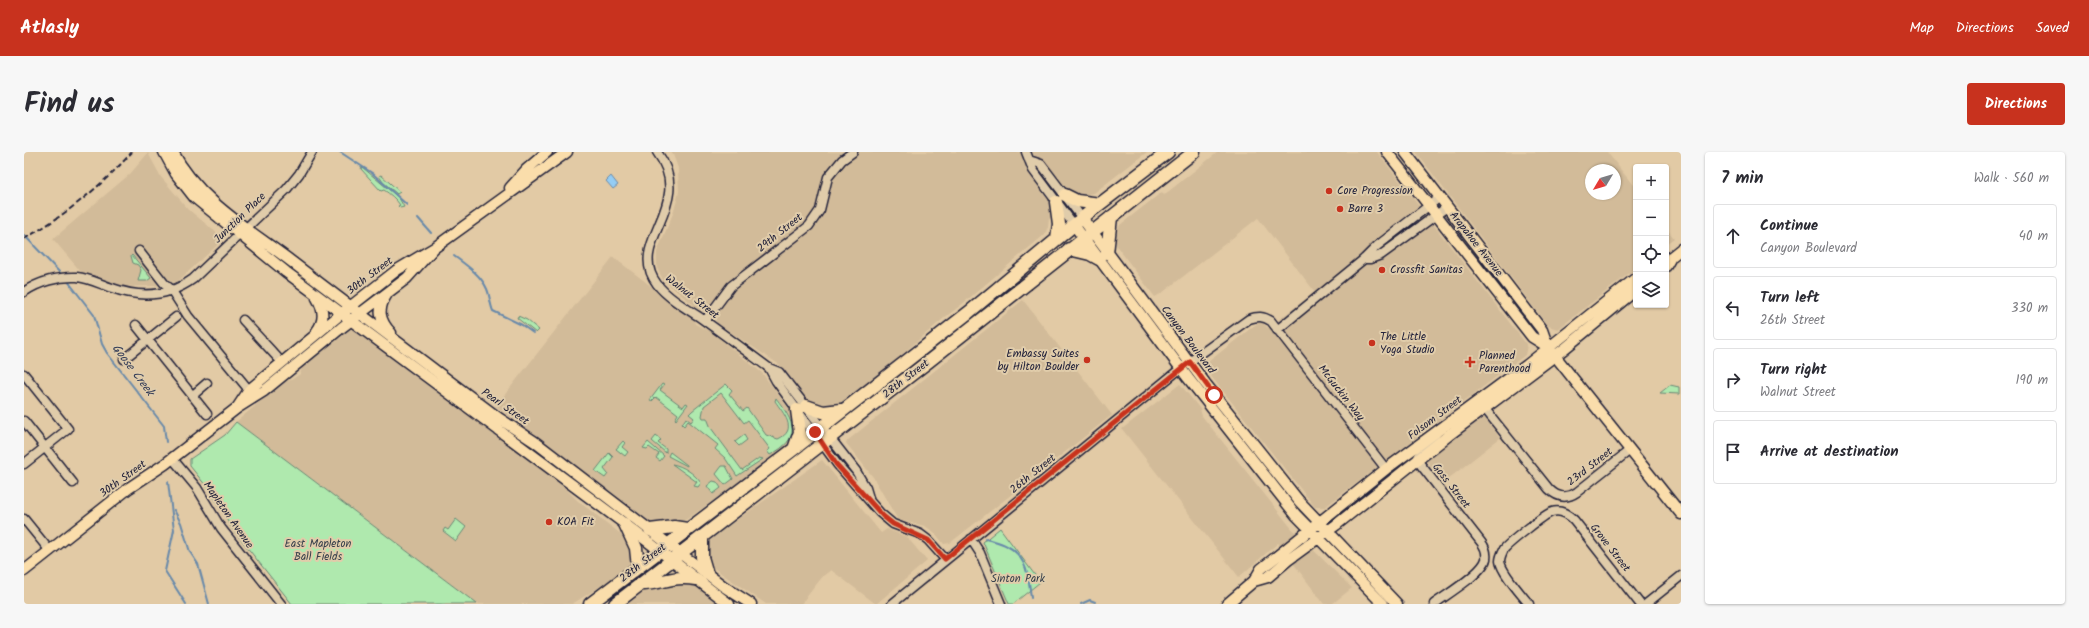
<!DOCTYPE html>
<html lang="en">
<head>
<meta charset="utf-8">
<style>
	:root { --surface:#fff; --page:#f7f7f7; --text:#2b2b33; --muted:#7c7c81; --line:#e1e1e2; --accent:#c8321e }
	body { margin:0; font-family:Kalam,sans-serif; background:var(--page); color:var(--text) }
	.controls { position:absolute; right:12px; top:12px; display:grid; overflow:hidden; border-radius:4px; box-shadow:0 1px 3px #0004 }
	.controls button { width:36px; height:36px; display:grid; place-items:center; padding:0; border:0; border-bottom:1px solid var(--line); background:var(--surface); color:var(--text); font:20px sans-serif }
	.compass { position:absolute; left:1561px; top:12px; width:36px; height:36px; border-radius:50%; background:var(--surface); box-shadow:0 1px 3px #0004; rotate:232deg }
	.stop { position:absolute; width:12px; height:12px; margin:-9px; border:3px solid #c8321e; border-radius:50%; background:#fff }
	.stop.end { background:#c8321e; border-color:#fff; box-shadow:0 1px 4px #0008 }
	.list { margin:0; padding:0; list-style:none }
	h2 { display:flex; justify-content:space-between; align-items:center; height:52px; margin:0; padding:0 16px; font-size:17px }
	h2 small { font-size:13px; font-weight:400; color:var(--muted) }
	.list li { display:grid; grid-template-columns:26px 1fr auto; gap:12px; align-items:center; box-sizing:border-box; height:64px; margin:0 8px 8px; padding:0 8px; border:1px solid var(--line); border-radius:4px }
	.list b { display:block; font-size:15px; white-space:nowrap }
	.list p { margin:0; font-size:13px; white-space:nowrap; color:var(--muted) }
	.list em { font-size:13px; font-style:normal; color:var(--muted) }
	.icon { flex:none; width:22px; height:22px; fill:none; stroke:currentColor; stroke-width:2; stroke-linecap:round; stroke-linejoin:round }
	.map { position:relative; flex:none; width:1657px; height:452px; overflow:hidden; border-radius:4px }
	header { display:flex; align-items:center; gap:24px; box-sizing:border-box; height:56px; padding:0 20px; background:var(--accent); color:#fff }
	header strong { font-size:19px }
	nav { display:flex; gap:22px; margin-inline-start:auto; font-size:14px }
	.intro { display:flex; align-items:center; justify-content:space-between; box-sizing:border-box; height:96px; padding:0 24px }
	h1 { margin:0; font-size:28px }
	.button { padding:10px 18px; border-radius:4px; background:var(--accent); color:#fff; font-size:14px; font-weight:700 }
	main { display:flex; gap:24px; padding:0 24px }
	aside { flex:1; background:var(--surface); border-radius:4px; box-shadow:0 1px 3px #0004 }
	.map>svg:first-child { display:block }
	.built { fill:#d2bb99; fill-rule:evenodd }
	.green { fill:#afe9ae; stroke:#688674 }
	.water { fill:#95cdf4; stroke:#6789aa }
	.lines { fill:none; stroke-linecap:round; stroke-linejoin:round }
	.stream { stroke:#6789aa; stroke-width:2 }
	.minor-casing { stroke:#22223b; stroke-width:11 }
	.major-casing { stroke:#22223b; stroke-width:13 }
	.highway-casing { stroke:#22223b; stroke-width:15 }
	.minor { stroke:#e0ccaa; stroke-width:8 }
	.major { stroke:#faddab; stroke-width:10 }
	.highway { stroke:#faddab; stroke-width:12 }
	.rail { stroke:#22223b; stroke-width:2; stroke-dasharray:6 3; stroke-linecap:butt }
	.route { stroke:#c8321e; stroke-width:5 }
	.poi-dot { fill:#c8321e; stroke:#e0ccaa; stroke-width:1.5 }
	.labels { text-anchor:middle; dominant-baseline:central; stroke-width:4; stroke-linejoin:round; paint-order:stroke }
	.poi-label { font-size:11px; fill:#22223b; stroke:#e0ccaa; text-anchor:start }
	.street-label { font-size:11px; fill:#22223b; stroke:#e0ccaa }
	.park-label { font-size:11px; fill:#37404c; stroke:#e0ccaa }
	.water-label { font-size:12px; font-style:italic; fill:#333c57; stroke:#e0ccaa }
</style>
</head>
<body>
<header>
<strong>Atlasly</strong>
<nav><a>Map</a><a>Directions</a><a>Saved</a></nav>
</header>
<div class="intro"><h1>Find us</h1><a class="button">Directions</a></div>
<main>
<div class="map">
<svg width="1657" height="452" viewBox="0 0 1657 452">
	<rect width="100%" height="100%" fill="#e2caa5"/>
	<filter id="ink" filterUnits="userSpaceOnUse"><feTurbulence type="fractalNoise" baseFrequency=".025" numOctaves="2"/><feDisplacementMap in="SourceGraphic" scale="8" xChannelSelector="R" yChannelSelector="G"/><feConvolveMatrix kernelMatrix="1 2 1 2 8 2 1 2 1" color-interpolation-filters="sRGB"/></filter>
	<g filter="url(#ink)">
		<!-- built -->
		<path class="built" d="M648,0H1123L1070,41L1061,43L1054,41L1025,67L1024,75L1020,83L937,153L920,166L818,254L800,258L781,248L757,218L756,213L693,171L690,164L682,159H677L639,128L633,116V100L650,59L655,40L654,16Z
			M1194,0H1353L1503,193L1501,203L1301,355H1291L1179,214L1236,169L1244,176L1291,140L1234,66L1138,141L1131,145L1094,96L1091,89L1092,80L1096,73L1138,40L1140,43Z
			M1392,0H1583L1612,37V116L1534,177L1524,174ZM1567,18H1591V42H1567Z
			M124,1L137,25L164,57L200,87L153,130L130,134L97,135L58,121L29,87L106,22Z
			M1642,76L1650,86L1642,92Z
			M589,105L670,167L671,172L687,180L738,221L767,260L773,276L766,293L752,305L657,371L633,374L627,372L472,254Z
			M999,148L1088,263L926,391L920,392L910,380L901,374L874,368L849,325L822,291L823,289Z
			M325,178H331L361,200L537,332L554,349L602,386L607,391L609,409L604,417L548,452H453L212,270L261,229L267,228L276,222L279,213Z
			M1156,232L1176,257L1178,264L1269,378L1328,436L1308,452H1300L1254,391L1215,425L1098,277Z
			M1456,266H1461L1476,286L1419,331L1402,308L1403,306Z
			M798,308L857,381L863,377L883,385L903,409L852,452L807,418L799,424L777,452H742L688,415L684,410V392L690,384Z
			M663,430L676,436L696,452H603L623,437Z"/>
		<!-- green -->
		<path class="green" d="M338,15L375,46L380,55L376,56L374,54L376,53C372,47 366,42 360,38L357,39L337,17Z
			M357,23L376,40L373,42L359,30L355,24Z
			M108,103L127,126L123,129H114L117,118L114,113L109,111L107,104Z
			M494,164L503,168L515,178L512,181L493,166Z
			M638,232L640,233L636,238L659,255L662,251L664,252L652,268L651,267L654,262L632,245L628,249L626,248Z
			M702,232L708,238L705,242L719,259L723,256L742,283L754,287C775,278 759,261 751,249L752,246C771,271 778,286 746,303L743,299L746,297L724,268L720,271L697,241L680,254L678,264L679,266H683L687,276L718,318L735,306L739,307L713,324L701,306L691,297L694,293L664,269L660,274L658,272L662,266L667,270L670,266L665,262L668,259Z
			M1646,233L1655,235V242L1636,241Z
			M212,270L453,452H268L207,375L186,339L166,314V307L201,283Z
			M720,283L723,288L715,294L711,290Z
			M632,284L637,288L634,291L642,297V301L628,289Z
			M599,289L601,291L598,295L604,300L601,304L592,297Z
			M624,290L640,304L636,309L632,306L635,302L625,295L623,297L619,296Z
			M646,300L663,313V314L644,304Z
			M585,301L589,305L580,317L584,322L581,326L571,319Z
			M648,312C659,314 670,321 677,331L674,335L670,334L673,330Z
			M698,314H702L709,327L701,333L692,322Z
			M689,329L693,330L697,336L689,342L683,334Z
			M432,367L442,375L432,389L419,379L421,376L424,378Z
			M976,376L1016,430L989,452H985L959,390Z"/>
		<!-- water -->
		<path class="water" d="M587,24L594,33L589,37L582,29Z"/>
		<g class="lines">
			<!-- stream -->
			<path class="stream" d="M316,0L348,21L383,53
				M394,66L407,81
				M0,83L39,124
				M430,104C442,113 457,123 463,137C466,144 466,152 469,159L498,173L509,181
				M43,128L70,163L78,192L83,201L140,274L142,290
				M144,330L150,378L141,419L162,452
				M150,358L157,371L166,400L174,412L185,452
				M962,387C969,389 977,390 983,394C1003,404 1005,427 1007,446
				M1057,452L1066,448L1071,450"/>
			<defs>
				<path id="minor" d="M633,0C673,54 601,90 633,132C643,145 660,155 674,164C698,181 722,199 745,216L755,220L832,319L842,336L845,346
					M1002,0L1009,18L1050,73
					M1005,8L1017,12L1058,66
					M115,99L140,131L149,139
					M1340,107H1346L1357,103L1423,55
					M148,139L164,164L225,238
					M0,140C14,130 35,124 53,125C65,126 76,132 88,136C116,146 144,145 169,127L262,38L275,22L288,0
					M219,168L253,205
					M681,169L707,134L785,74L796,58L804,25L818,8L829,0
					M112,173L183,262
					M1253,178L1340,107L1353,94L1416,45
					M100,207L152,165
					M745,216L752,229L813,312L856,361L869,372L896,382L904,388L921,407
					M0,222L44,277L0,312
					M168,244L183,231
					M1461,257L1525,337C1534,346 1543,347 1553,340L1606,298
					M0,269L49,331
					M148,306L173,336L197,376L257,452
					M0,367L26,399
					M947,387L956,401L977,452
					M868,452L1157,216L1225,167C1234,164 1239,164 1247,169L1362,317
					M1410,452C1422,443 1459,421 1462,407C1463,401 1461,395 1457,390L1393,308C1397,296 1408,292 1413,280
					M1505,452C1498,443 1477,420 1476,409C1476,405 1478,401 1480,397C1485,391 1521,362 1528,360C1537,357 1544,362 1550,368L1616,452
					M1622,452L1657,424"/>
				<path id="major" d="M140,0L152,22L170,45L262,120L601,372L705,452
					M149,0C174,48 226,78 268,110C337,163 407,215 476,267L511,290L699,434L727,452
					M1363,0L1508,185L1524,195
					M1381,0L1518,178L1524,195L1657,362
					M486,36L502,18L523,0
					M1058,66L1181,231L1275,349L1373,452
					M1050,73L1164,226L1272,363L1359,452
					M1642,114L1647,105L1657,97
					M363,142C353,157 355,168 367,181
					M293,146C300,158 301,168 293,179
					M213,256L225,238L317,162L373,118L410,96L543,0
					M0,419L105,336L141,312L213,256L240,239L317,176L383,126L410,96
					M1230,429L1244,425L1264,408L1312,373L1425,283L1540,197L1612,138
					M1203,452L1230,429L1237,417L1362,317L1503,213L1612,126"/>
				<path id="highway" d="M1041,43L1053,49L1076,52
					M1032,50L1035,72L1033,86
					M1045,97L1066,102L1075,107
					M1083,101L1087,65
					M782,254L799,260L817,258
					M770,297L776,280L773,258
					M601,372L612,396L614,415
					M626,378L650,375L663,377
					M678,385V405L683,422
					M620,432C640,431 649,423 672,427
					M566,452L770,297L944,161L1068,58L1144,0
					M591,452L905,209L1170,0"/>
			</defs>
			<!-- minor casing -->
			<use href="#minor" class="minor-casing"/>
			<!-- major casing -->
			<use href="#major" class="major-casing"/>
			<!-- highway casing -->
			<use href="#highway" class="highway-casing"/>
			<!-- minor -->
			<use href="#minor" class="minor"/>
			<!-- major -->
			<use href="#major" class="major"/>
			<!-- highway -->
			<use href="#highway" class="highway"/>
			<!-- rail -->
			<path class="rail" d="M0,87C40,64 77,35 108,0"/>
		</g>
	</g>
	<g class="lines" filter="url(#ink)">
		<!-- route -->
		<path class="route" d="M791,280L812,312L859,364L869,372L904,388L921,407L1166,210L1190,243"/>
	</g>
	<!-- markers -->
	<g class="poi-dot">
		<circle cx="1305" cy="39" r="4"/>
		<circle cx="1316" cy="57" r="4"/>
		<circle cx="1358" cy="118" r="4"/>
		<circle cx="1348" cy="191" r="4"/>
		<circle cx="1063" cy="208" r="4"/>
		<path d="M1444 204h4v4h4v4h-4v4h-4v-4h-4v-4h4z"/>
		<circle cx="525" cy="370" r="4"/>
	</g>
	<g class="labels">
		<!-- poi labels -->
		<g class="poi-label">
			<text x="1313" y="39">Core Progression</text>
			<text x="1324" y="57">Barre 3</text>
			<text x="1366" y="118">Crossfit Sanitas</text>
			<text x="1356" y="185">The Little<tspan x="1356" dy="13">Yoga Studio</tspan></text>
			<text x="1055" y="202" text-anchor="end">Embassy Suites<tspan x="1055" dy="13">by Hilton Boulder</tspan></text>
			<text x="1455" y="204">Planned<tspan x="1455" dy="13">Parenthood</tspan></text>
			<text x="533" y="370">KOA Fit</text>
		</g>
		<!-- street labels -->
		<g class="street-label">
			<text transform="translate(216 66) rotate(-44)">Junction Place</text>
			<text transform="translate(756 81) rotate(-39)">29th Street</text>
			<text transform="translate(1452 92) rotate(52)">Arapahoe Avenue</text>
			<text transform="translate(346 124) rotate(-37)">30th Street</text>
			<text transform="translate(668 145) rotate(38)">Walnut Street</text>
			<text transform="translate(1164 188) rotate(53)">Canyon Boulevard</text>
			<text transform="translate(882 227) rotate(-38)">28th Street</text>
			<text transform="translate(1317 241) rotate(52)">McGuckin Way</text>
			<text transform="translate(481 255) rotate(35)">Pearl Street</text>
			<text transform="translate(1411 266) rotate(-37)">Folsom Street</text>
			<text transform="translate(1566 315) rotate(-38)">23rd Street</text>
			<text transform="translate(1009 322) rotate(-39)">26th Street</text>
			<text transform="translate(99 327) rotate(-36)">30th Street</text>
			<text transform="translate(1427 334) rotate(52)">Goss Street</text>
			<text transform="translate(204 363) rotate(55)">Mapleton Avenue</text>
			<text transform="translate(1586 396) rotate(52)">Grove Street</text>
			<text transform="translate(619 411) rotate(-38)">28th Street</text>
		</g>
		<!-- park labels -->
		<g class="park-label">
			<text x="294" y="392">East Mapleton<tspan x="294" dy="13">Ball Fields</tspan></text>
			<text x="994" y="427">Sinton Park</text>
		</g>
		<!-- water labels -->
		<g class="water-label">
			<text transform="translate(109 218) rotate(53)">Goose Creek</text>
		</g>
	</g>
</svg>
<div class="controls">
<button>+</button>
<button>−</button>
<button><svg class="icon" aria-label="locate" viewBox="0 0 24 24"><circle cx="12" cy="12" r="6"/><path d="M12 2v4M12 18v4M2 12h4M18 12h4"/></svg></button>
<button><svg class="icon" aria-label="layers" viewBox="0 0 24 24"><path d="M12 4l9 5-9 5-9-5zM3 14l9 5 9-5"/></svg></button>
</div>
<svg class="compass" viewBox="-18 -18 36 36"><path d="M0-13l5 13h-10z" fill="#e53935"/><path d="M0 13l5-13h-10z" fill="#7c7c81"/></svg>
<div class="stop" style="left:1190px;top:243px"></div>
<div class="stop end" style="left:791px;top:280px"></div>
</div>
<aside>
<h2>7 min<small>Walk · 560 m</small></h2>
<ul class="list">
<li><svg class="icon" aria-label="ahead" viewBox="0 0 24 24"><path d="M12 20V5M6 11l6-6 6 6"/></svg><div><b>Continue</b><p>Canyon Boulevard</p></div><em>40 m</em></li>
<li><svg class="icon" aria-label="left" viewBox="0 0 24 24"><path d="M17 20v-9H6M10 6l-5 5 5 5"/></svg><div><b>Turn left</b><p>26th Street</p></div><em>330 m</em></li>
<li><svg class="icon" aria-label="right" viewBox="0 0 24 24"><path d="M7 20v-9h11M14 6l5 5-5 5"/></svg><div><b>Turn right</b><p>Walnut Street</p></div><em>190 m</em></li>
<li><svg class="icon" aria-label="arrive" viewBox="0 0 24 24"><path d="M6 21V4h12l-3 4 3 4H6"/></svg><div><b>Arrive at destination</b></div></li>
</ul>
</aside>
</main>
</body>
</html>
